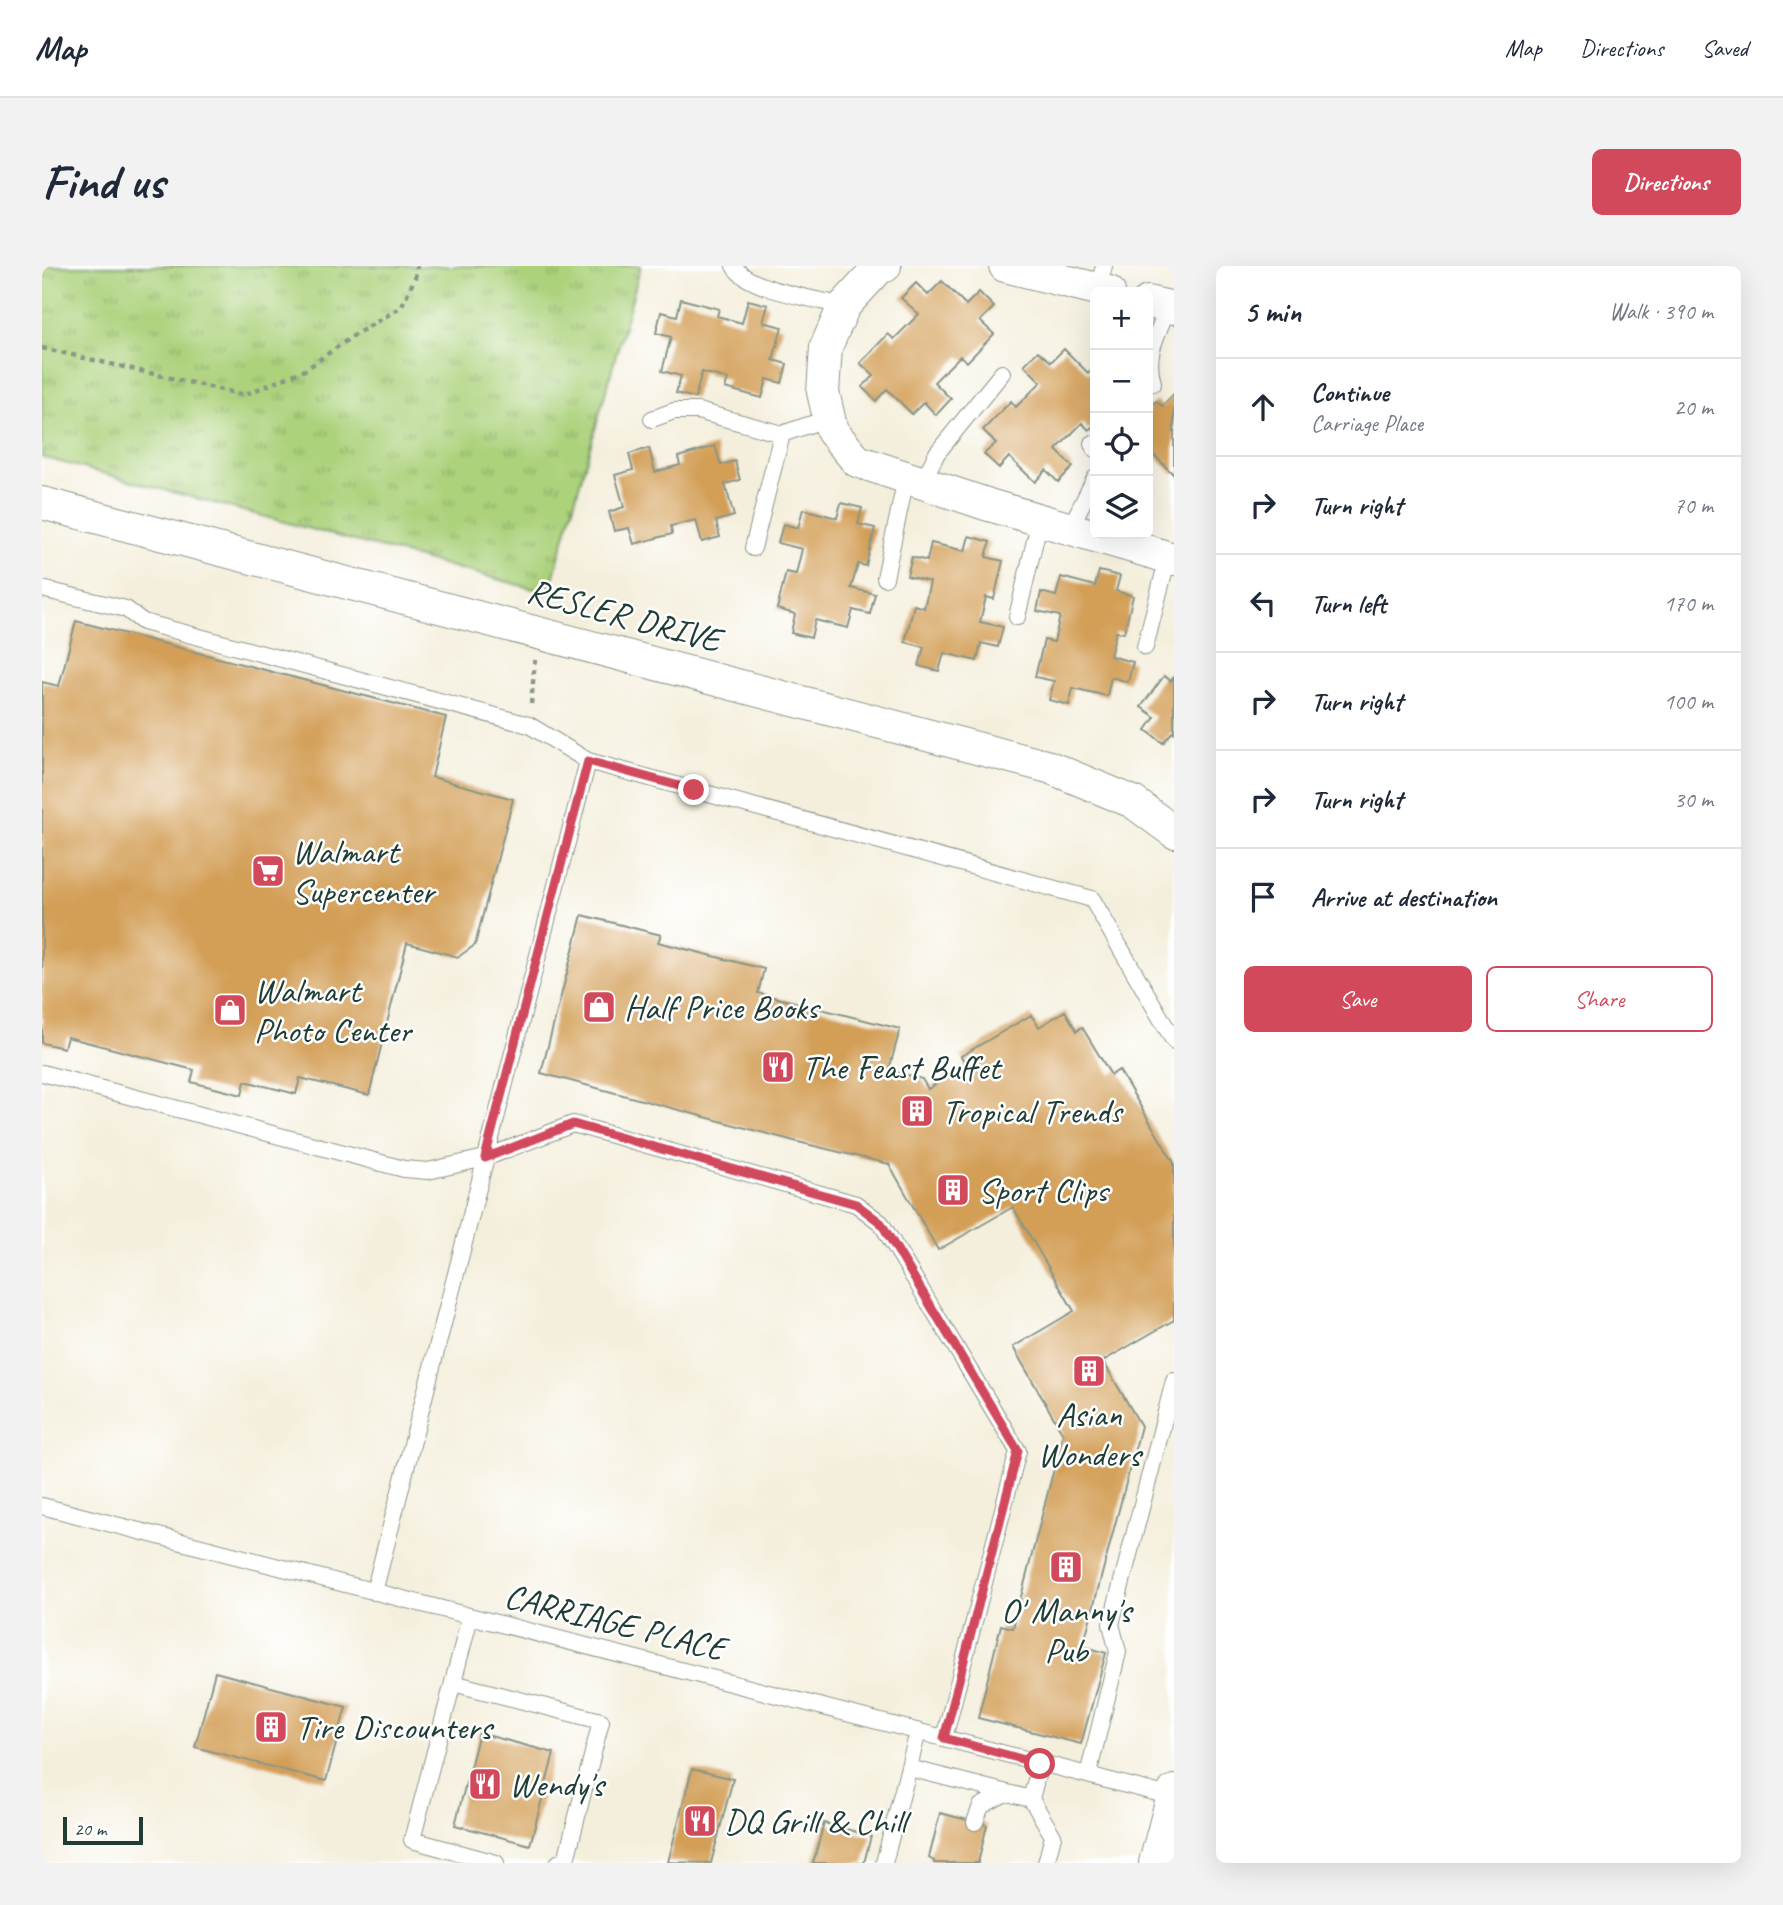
<!DOCTYPE html>
<html lang="en">
<head>
<meta charset="utf-8">
<style>
	:root { --surface:#fff; --page:#f2f2f3; --text:#1f2937; --muted:#747a83; --line:#e0e1e3; --accent:#d1495b }
	body { margin:0; font-family:Caveat,sans-serif; background:var(--page); color:var(--text) }
	.controls { position:absolute; right:21px; top:21px; display:grid; overflow:hidden; border-radius:10px; box-shadow:0 7px 28px #0002 }
	.controls button { width:63px; height:63px; display:grid; place-items:center; padding:0; border:0; border-bottom:2px solid var(--line); background:var(--surface); color:var(--text); font:35px sans-serif }
	.scale { position:absolute; left:21px; bottom:18px; width:80px; box-sizing:border-box; padding-left:7px; border:4px solid #1f3d34; border-top:0; font-size:19px; line-height:24px; white-space:nowrap; color:#1f3d34; -webkit-text-stroke:5px #fff; paint-order:stroke }
	.stop { position:absolute; width:21px; height:21px; margin:-16px; border:5px solid #d1495b; border-radius:50%; background:#fff }
	.stop.end { background:#d1495b; border-color:#fff; box-shadow:0 2px 7px #0008 }
	.list { margin:0; padding:0; list-style:none }
	h2 { display:flex; justify-content:space-between; align-items:center; height:91px; margin:0; padding:0 28px; font-size:30px }
	h2 small { font-size:23px; font-weight:400; color:var(--muted) }
	.list li { display:grid; grid-template-columns:46px 1fr auto; gap:21px; align-items:center; box-sizing:border-box; height:98px; padding:0 28px; border-top:2px solid var(--line) }
	.list b { display:block; font-size:26px; white-space:nowrap }
	.list p { margin:0; font-size:23px; white-space:nowrap; color:var(--muted) }
	.list em { font-size:23px; font-style:normal; color:var(--muted) }
	.actions { display:flex; gap:14px; padding:21px 28px }
	.actions a { flex:1; padding:16px 0; border:2px solid var(--accent); border-radius:10px; text-align:center; font-size:24px; color:var(--accent) }
	.actions .main { background:var(--accent); color:#fff }
	.icon { flex:none; width:38px; height:38px; fill:none; stroke:currentColor; stroke-width:2; stroke-linecap:round; stroke-linejoin:round }
	.map { position:relative; flex:none; width:1132px; height:1597px; overflow:hidden; border-radius:10px }
	header { display:flex; align-items:center; gap:42px; box-sizing:border-box; height:98px; padding:0 35px; background:var(--surface); border-bottom:2px solid var(--line) }
	header strong { font-size:33px }
	nav { display:flex; gap:38px; margin-inline-start:auto; font-size:24px }
	.intro { display:flex; align-items:center; justify-content:space-between; box-sizing:border-box; height:168px; padding:0 42px }
	h1 { margin:0; font-size:49px }
	.button { padding:18px 32px; border-radius:10px; background:var(--accent); color:#fff; font-size:24px; font-weight:700 }
	main { display:flex; gap:42px; padding:0 42px }
	aside { flex:1; background:var(--surface); border-radius:10px; box-shadow:0 7px 28px #0002 }
	.map>svg:first-child { display:block }
	.park { fill:url(#park-tufts); stroke:#668858; stroke-width:2 }
	.building { fill:#d39f57 }
	.lines { fill:none; stroke-linecap:round; stroke-linejoin:round }
	.service-casing { stroke:#8a9688; stroke-width:18 }
	.minor-casing { stroke:#8a9688; stroke-width:34 }
	.path { stroke:#8a9688; stroke-width:4.5; stroke-dasharray:5 5; stroke-linecap:butt }
	.service { stroke:#fff; stroke-width:16 }
	.minor { stroke:#fff; stroke-width:32 }
	.route { stroke:#d1495b; stroke-width:9 }
	.labels { text-anchor:middle; dominant-baseline:central; stroke-width:5; stroke-linejoin:round; paint-order:stroke }
	.street-label { font-size:35px; fill:#1f3d34; stroke:#fff }
	.poi-label { font-size:35px; fill:#1f3d34; stroke:#fff; text-anchor:start }
</style>
</head>
<body>
<header>
<strong>Map</strong>
<nav><a>Map</a><a>Directions</a><a>Saved</a></nav>
</header>
<div class="intro"><h1>Find us</h1><a class="button">Directions</a></div>
<main>
<div class="map">
<svg width="1132" height="1597" viewBox="0 0 1132 1597">
	<defs>
		<pattern id="park-tufts" width="24" height="20" patternUnits="userSpaceOnUse" patternTransform="scale(1.75)"><rect width="24" height="20" fill="#acd27c"/><path d="M3 7l-1-3M5 7V3M7 7l1-3M15 17l-1-3M17 17v-4M19 17l1-3" fill="none" stroke="#8bac66"/></pattern>
	</defs>
	<rect width="100%" height="100%" fill="#fff"/>
	<filter id="ink" filterUnits="userSpaceOnUse"><feTurbulence type="fractalNoise" baseFrequency=".0143" numOctaves="2"/><feDisplacementMap in="SourceGraphic" scale="14" xChannelSelector="R" yChannelSelector="G"/><feConvolveMatrix kernelMatrix="1 2 1 2 8 2 1 2 1" color-interpolation-filters="sRGB"/></filter>
	<filter id="wash" filterUnits="userSpaceOnUse"><feTurbulence type="fractalNoise" baseFrequency=".00686" numOctaves="4" result="noise"/><feDisplacementMap in="SourceGraphic" scale="28" xChannelSelector="R" yChannelSelector="G"/><feGaussianBlur stdDeviation="1.57" result="paint"/><feColorMatrix in="noise" values="0 0 0 0 0 0 0 0 0 0 0 0 0 0 0 0 0 1.4 0 .05"/><feComposite in="paint" operator="in"/></filter>
	<g filter="url(#wash)">
		<rect width="100%" height="100%" fill="#f4efdd"/>
		<!-- park -->
		<path class="park" d="M0,0H599L507,327L0,191Z"/>
		<g id="blocks">
			<!-- building -->
			<path class="building" d="M900,15L924,39L937,26L952,41L938,55L952,68L925,96L918,90L892,116L909,133L894,149L882,136L870,148L845,123L834,135L820,121L832,110L818,97L846,68L852,73L877,48L859,32L874,17L886,29Z
				M639,33L677,43L675,50L700,57L706,34L726,39L721,56L740,61L731,94L745,98L740,117L725,113L720,132L683,122L686,113L660,106L653,132L634,127L639,110L620,105L629,71L614,67L619,46L635,50Z
				M1022,83L1046,107L1053,99V158L1047,164L1040,157L1014,184L1031,201L1016,216L1004,204L993,216L967,191L957,202L942,188L954,177L941,164L969,135L974,141L999,116L982,99L996,85L1009,96Z
				M1132,128V209L1113,190L1106,197V143L1114,135L1120,140Z
				M673,180L679,199L693,195L698,214L683,218L692,250L674,255L678,271L660,276L654,254L629,260L630,268L592,278L587,262L572,265L567,246L582,241L573,209L591,204L587,188L607,182L613,206L638,199L636,191Z
				M799,237L820,242L816,258L833,262L824,300L816,298L809,322L833,328L828,348L811,344L806,362L773,354L769,372L749,367L753,348L735,343L744,306L754,308L760,283L736,277L741,258L756,262L761,243L795,252Z
				M927,270L948,276L944,291L961,295L952,333L944,331L938,356L961,361L956,381L939,377L935,395L902,387L897,405L877,400L882,381L863,376L872,339L882,342L888,316L865,310L870,291L885,295L889,277L923,285Z
				M1057,305L1078,310L1074,325L1091,330L1082,367L1074,366L1068,390L1091,396L1086,416L1069,411L1065,430L1031,422L1027,439L1007,434L1012,415L993,411L1002,374L1012,376L1018,350L995,345L999,326L1014,330L1019,311L1053,320Z
				M34,355L404,451L390,511L471,533L433,679L416,691L365,677L327,829L258,812L254,828L203,815L200,829L149,816L152,804L25,771L22,782L0,777V416L17,420Z
				M1122,410L1129,415L1132,410V466L1131,465L1121,477L1104,464L1113,451L1099,441Z
				M540,649L619,669L616,676L722,703L716,727L858,763L847,804L880,813L886,823L924,799L919,790L989,749L997,761L1023,745L1035,765L1040,761L1069,809L1077,804L1132,897V1054L1061,1095L1099,1160L1041,1380L1064,1387L1039,1478L936,1452L959,1359L971,1362L1021,1168L971,1081L1032,1045L971,941L896,984L847,898L756,876L499,807Z
				M173,1406L304,1441L284,1515L153,1481Z
				M437,1467L512,1487L488,1579L413,1559Z
				M650,1503L691,1513L669,1597L626,1596Z
				M898,1547L945,1559L936,1597H892V1595L887,1592Z
				M782,1557L829,1570L822,1597H771Z"/>
		</g>
	</g>
	<g filter="url(#ink)">
		<use href="#blocks" fill-opacity="0" stroke="#8a9688" stroke-width="2"/>
		<g class="lines">
			<defs>
				<path id="service" d="M692,0C705,24 775,33 802,40
					M1056,23L1062,0
					M1111,117C1102,88 1116,68 1126,41
					M610,153L632,145H656L740,168
					M1050,178L1053,183
					M880,217L895,187L960,107
					M1028,262L1053,212
					M711,282L740,168L787,152
					M843,312L864,212
					M0,323L84,343L101,356L487,459L546,495L1050,633L1132,775
					M975,351L998,253
					M1103,381L1126,291
					M0,807L362,903L386,905L443,892L531,858L814,938L839,957L976,1185L902,1472
					M0,1240L1131,1531
					M332,1326L546,495
					M428,1351L370,1574L454,1597
					M411,1417L559,1455L524,1594L516,1597
					M867,1502L989,1533L1011,1570L1004,1597
					M1046,1509L1076,1386L1069,1358L1132,1115
					M989,1533L998,1498
					M933,1556L939,1540L964,1527
					M842,1597L876,1466"/>
				<path id="minor" d="M843,0L838,1L802,40L784,81L781,126L790,165L815,195L947,239L1132,293
					M963,0L1067,26
					M1106,36L1132,42
					M0,237L1007,501L1091,536L1132,566
					M1113,1597L1132,1525"/>
			</defs>
			<!-- service casing -->
			<use href="#service" class="service-casing"/>
			<!-- minor casing -->
			<use href="#minor" class="minor-casing"/>
			<!-- path -->
			<path class="path" d="M0,82L202,129L263,104L308,72L359,41L373,12L375,0
				M489,438L493,394"/>
			<!-- service -->
			<use href="#service" class="service"/>
			<!-- minor -->
			<use href="#minor" class="minor"/>
		</g>
	</g>
	<g class="lines" filter="url(#ink)">
		<!-- route -->
		<path class="route" d="M652,524L546,495L443,892L531,858L814,938L839,957L976,1185L902,1472L998,1498"/>
	</g>
	<!-- icons -->
	<defs>
		<symbol id="supermarket-square" viewBox="-11 -11 22 22"><rect x="-9" y="-9" width="18" height="18" rx="4" fill="#d1495b" stroke="#fff"/><path d="M-6-5.5h2.5l.6 2H6L4.5 2H-2.5L-4.4-4H-6ZM-1.5 3.2a1.3 1.3 0 1 0 .1 0ZM3 3.2a1.3 1.3 0 1 0 .1 0Z" fill="#fff"/></symbol>
		<symbol id="shop-square" viewBox="-11 -11 22 22"><rect x="-9" y="-9" width="18" height="18" rx="4" fill="#d1495b" stroke="#fff"/><path d="M-5-2.5h2.3a2.7 3.5 0 0 1 5.4 0H5L5.5 6h-11ZM-1.5-2.5h3a1.5 2.3 0 0 0-3 0Z" fill="#fff"/></symbol>
		<symbol id="restaurant-square" viewBox="-11 -11 22 22"><rect x="-9" y="-9" width="18" height="18" rx="4" fill="#d1495b" stroke="#fff"/><path d="M-5-6h1v4h1v-4h1v4h1v-4h1v5L-1.5 .5V6h-2V.5L-5-1ZM5-6V6H3V1.5H1.5Q1.5-4 5-6Z" fill="#fff"/></symbol>
		<symbol id="building-square" viewBox="-11 -11 22 22"><rect x="-9" y="-9" width="18" height="18" rx="4" fill="#d1495b" stroke="#fff"/><path d="M-4-6H4V6H1V3H-1V6H-4ZM-2.5-4.3h1.7v1.8h-1.7ZM.8-4.3h1.7v1.8H.8ZM-2.5-1h1.7V.8h-1.7ZM.8-1h1.7V.8H.8Z" fill="#fff"/></symbol>
	</defs>
	<g fill-rule="evenodd">
		<use href="#supermarket-square" x="207" y="586" width="38" height="38"/>
		<use href="#shop-square" x="538" y="722" width="38" height="38"/>
		<use href="#shop-square" x="169" y="725" width="38" height="38"/>
		<use href="#restaurant-square" x="717" y="782" width="38" height="38"/>
		<use href="#building-square" x="856" y="826" width="38" height="38"/>
		<use href="#building-square" x="892" y="905" width="38" height="38"/>
		<use href="#building-square" x="1028" y="1086" width="38" height="38"/>
		<use href="#building-square" x="1005" y="1282" width="38" height="38"/>
		<use href="#building-square" x="210" y="1442" width="38" height="38"/>
		<use href="#restaurant-square" x="424" y="1499" width="38" height="38"/>
		<use href="#restaurant-square" x="639" y="1536" width="38" height="38"/>
	</g>
	<g class="labels">
		<!-- street labels -->
		<g class="street-label">
			<text transform="translate(582 349) rotate(15)">RESLER DRIVE</text>
			<text transform="translate(573 1356) rotate(14)">CARRIAGE PLACE</text>
		</g>
		<!-- poi labels -->
		<g class="poi-label">
			<text x="250" y="585">Walmart<tspan x="250" dy="40">Supercenter</tspan></text>
			<text x="212" y="724">Walmart<tspan x="212" dy="40">Photo Center</tspan></text>
			<text x="582" y="741">Half Price Books</text>
			<text x="760" y="801">The Feast Buffet</text>
			<text x="900" y="845">Tropical Trends</text>
			<text x="936" y="924">Sport Clips</text>
			<text x="1047" y="1148" text-anchor="middle">Asian<tspan x="1047" dy="40">Wonders</tspan></text>
			<text x="1024" y="1344" text-anchor="middle">O' Manny's<tspan x="1024" dy="40">Pub</tspan></text>
			<text x="254" y="1461">Tire Discounters</text>
			<text x="467" y="1518">Wendy's</text>
			<text x="682" y="1555">DQ Grill &amp; Chill</text>
		</g>
	</g>
</svg>
<div class="controls">
<button>+</button>
<button>−</button>
<button><svg class="icon" aria-label="locate" viewBox="0 0 24 24"><circle cx="12" cy="12" r="6"/><path d="M12 2v4M12 18v4M2 12h4M18 12h4"/></svg></button>
<button><svg class="icon" aria-label="layers" viewBox="0 0 24 24"><path d="M12 4l9 5-9 5-9-5zM3 14l9 5 9-5"/></svg></button>
</div>
<div class="scale">20 m</div>
<div class="stop" style="left:998px;top:1498px"></div>
<div class="stop end" style="left:652px;top:524px"></div>
</div>
<aside>
<h2>5 min<small>Walk · 390 m</small></h2>
<ul class="list">
<li><svg class="icon" aria-label="ahead" viewBox="0 0 24 24"><path d="M12 20V5M6 11l6-6 6 6"/></svg><div><b>Continue</b><p>Carriage Place</p></div><em>20 m</em></li>
<li><svg class="icon" aria-label="right" viewBox="0 0 24 24"><path d="M7 20v-9h11M14 6l5 5-5 5"/></svg><div><b>Turn right</b></div><em>70 m</em></li>
<li><svg class="icon" aria-label="left" viewBox="0 0 24 24"><path d="M17 20v-9H6M10 6l-5 5 5 5"/></svg><div><b>Turn left</b></div><em>170 m</em></li>
<li><svg class="icon" aria-label="right" viewBox="0 0 24 24"><path d="M7 20v-9h11M14 6l5 5-5 5"/></svg><div><b>Turn right</b></div><em>100 m</em></li>
<li><svg class="icon" aria-label="right" viewBox="0 0 24 24"><path d="M7 20v-9h11M14 6l5 5-5 5"/></svg><div><b>Turn right</b></div><em>30 m</em></li>
<li><svg class="icon" aria-label="arrive" viewBox="0 0 24 24"><path d="M6 21V4h12l-3 4 3 4H6"/></svg><div><b>Arrive at destination</b></div></li>
</ul>
<div class="actions"><a class="main">Save</a><a>Share</a></div>
</aside>
</main>
</body>
</html>
